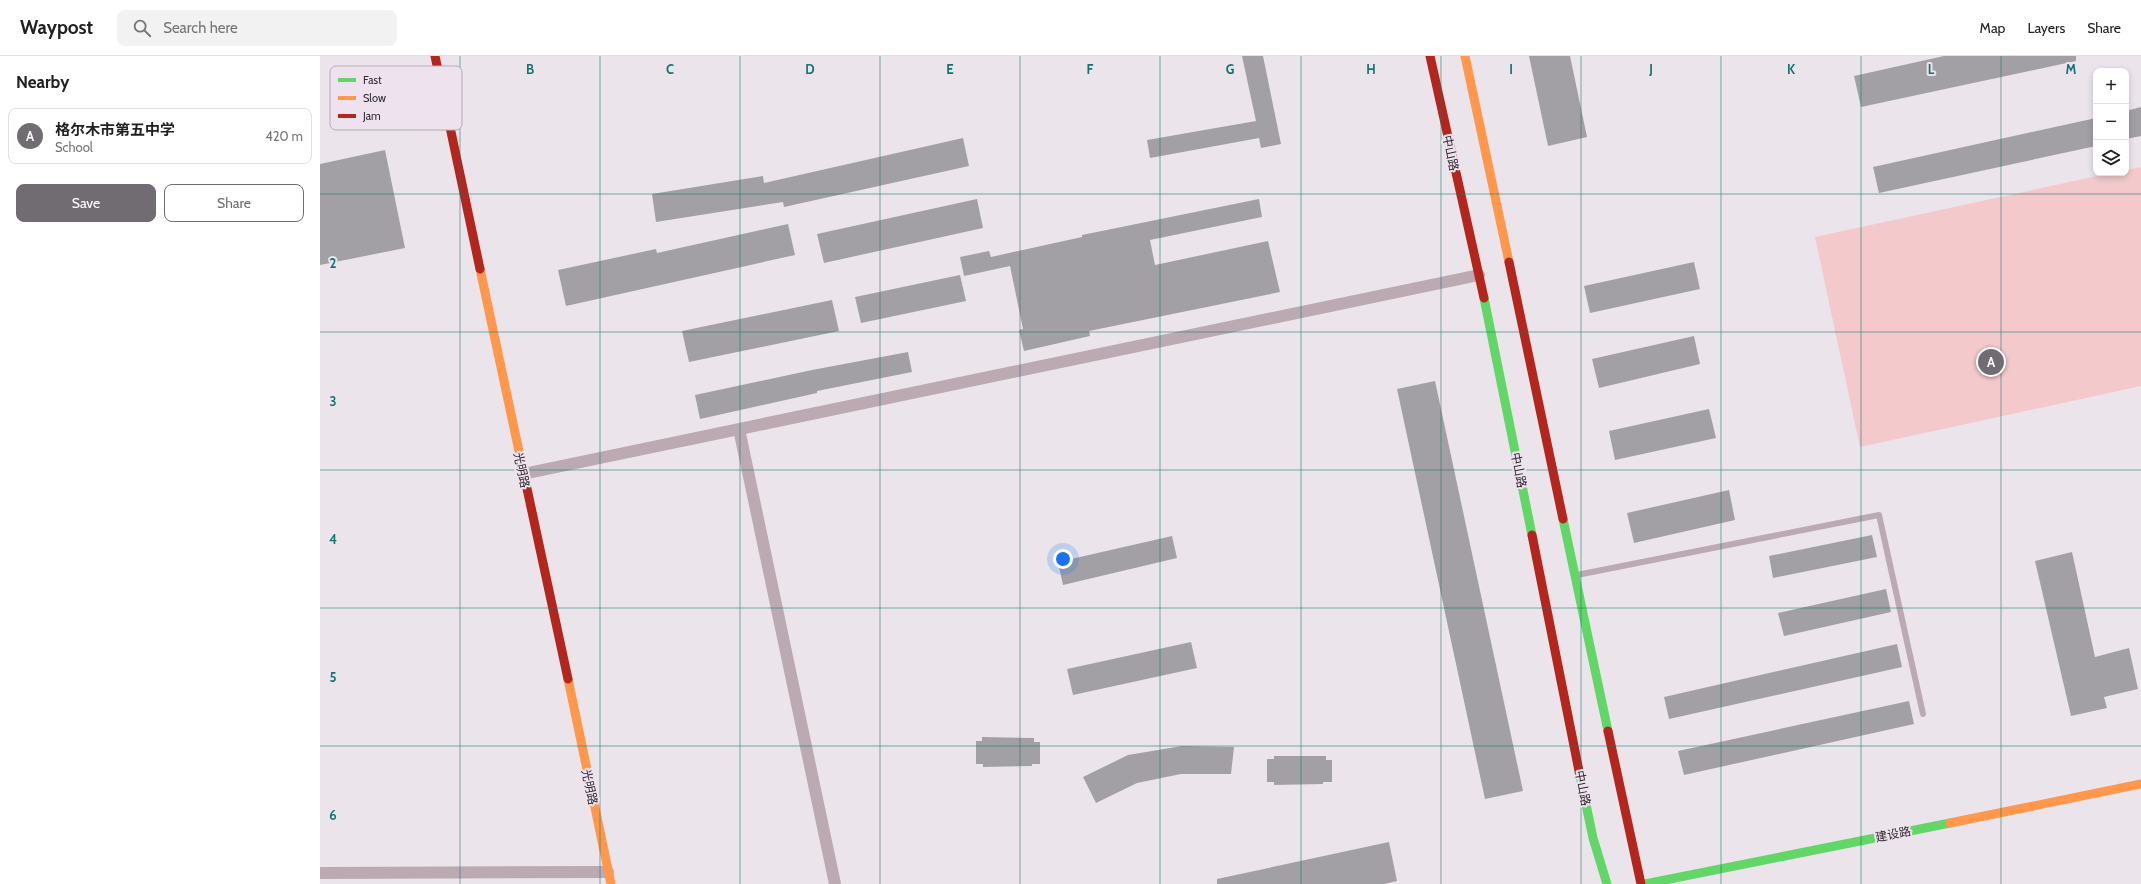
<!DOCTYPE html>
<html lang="en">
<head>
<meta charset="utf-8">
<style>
	:root { --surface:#fff; --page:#f2f2f2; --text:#202124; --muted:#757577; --line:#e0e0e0; --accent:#716c71 }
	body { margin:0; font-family:Cabin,"Noto Sans SC",sans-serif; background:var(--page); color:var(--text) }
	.controls { position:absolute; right:12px; top:12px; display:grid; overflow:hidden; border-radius:8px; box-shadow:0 2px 6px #0003 }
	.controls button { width:36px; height:36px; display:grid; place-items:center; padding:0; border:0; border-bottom:1px solid var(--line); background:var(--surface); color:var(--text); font:20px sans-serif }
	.you { position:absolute; left:743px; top:503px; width:14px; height:14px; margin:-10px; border:3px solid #fff; border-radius:50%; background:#1a73e8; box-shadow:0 0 0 6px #1a73e833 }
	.badge { display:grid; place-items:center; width:26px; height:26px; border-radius:50%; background:var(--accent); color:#fff; font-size:13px; font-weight:700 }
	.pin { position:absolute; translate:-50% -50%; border:2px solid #fff; box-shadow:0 1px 4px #0006 }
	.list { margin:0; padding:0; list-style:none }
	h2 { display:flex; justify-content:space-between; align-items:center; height:52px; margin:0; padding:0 16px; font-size:17px }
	h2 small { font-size:13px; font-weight:400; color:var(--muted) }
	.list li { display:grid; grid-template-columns:26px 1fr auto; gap:12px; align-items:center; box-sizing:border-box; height:56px; margin:0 8px 8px; padding:0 8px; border:1px solid var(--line); border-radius:8px }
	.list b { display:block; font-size:15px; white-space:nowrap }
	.list p { margin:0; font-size:13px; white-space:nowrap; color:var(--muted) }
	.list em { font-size:13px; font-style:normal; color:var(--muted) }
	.actions { display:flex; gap:8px; padding:12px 16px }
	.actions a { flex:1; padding:9px 0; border:1px solid var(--accent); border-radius:8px; text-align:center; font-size:14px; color:var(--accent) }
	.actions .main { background:var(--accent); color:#fff }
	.icon { flex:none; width:22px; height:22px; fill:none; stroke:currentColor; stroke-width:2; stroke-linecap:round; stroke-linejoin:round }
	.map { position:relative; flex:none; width:1821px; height:828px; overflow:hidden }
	header { display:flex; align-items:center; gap:24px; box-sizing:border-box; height:56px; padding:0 20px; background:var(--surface); border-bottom:1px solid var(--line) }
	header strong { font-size:19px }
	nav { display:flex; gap:22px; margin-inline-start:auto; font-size:14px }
	.search { width:280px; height:36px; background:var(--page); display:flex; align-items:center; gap:10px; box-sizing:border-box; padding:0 14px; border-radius:8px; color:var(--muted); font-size:15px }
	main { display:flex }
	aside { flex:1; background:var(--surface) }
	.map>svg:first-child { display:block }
	.green { fill:#f3c9cb }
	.building { fill:#a3a0a5 }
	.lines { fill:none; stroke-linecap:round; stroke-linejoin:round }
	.lane { stroke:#bbaab2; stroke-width:6 }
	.street { stroke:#bbaab2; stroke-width:12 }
	.fast { stroke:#63d668; stroke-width:9 }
	.slow { stroke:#ff974d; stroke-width:9 }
	.jam { stroke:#b3261e; stroke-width:9 }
	.grid { fill:none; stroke:#0f766e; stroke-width:1; stroke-opacity:0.55 }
	.labels { text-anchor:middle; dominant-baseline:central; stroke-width:4; stroke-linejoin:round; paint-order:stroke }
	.street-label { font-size:12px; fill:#2f2b2f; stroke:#eee2ee }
	.key { fill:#eee2ee; stroke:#b5abb5; stroke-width:1 }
	.key-label { font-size:11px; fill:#2f2b2f }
	.grid-label { font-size:13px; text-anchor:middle; font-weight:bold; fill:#0f766e; stroke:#eee2ee; stroke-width:4; stroke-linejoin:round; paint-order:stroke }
</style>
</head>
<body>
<header>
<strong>Waypost</strong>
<div class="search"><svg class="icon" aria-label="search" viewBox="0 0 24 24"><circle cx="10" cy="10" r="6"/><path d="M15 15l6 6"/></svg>Search here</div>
<nav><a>Map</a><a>Layers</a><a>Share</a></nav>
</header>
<main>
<aside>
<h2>Nearby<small></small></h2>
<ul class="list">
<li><span class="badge">A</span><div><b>格尔木市第五中学</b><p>School</p></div><em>420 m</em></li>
</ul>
<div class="actions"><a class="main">Save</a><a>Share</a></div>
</aside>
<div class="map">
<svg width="1821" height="828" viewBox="0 0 1821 828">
	<rect width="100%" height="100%" fill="#ebe5eb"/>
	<!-- green -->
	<path class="green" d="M1821,111V330L1540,391L1495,181L1791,117H1806V114Z"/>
	<!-- building -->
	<path class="building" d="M922,0H943L961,88L941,92L939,82L830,102L827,84L936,65Z
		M1209,0H1250L1267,81L1228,90Z
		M1624,0H1756V5L1541,51L1534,20Z
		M1821,51V80L1806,83V55Z
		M1776,62V90L1559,137L1553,111Z
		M643,82L649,110L464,151L463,146L336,166L332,138L443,120L444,127Z
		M65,94L85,192L0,209V108Z
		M657,143L663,172L504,207L497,178Z
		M939,143L942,161L830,184L835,209L948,185L960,236L769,275L770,280L704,295L699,274L703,273L690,210L644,220L640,201L669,195L671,201L762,181V179Z
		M468,168L475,199L246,250L238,214L336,193L337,197Z
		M1374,206L1380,233L1270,257L1264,230Z
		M640,219L646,245L541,267L535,241Z
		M512,244L519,275L369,306L362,275Z
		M1374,280L1380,308L1279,332L1272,303Z
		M588,296L592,316L497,335V337L380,363L375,339L492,314Z
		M1115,325L1203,735L1165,743L1077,333Z
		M1389,353L1396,382L1295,404L1289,375Z
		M1409,434L1415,464L1314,487L1307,457Z
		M1552,479L1557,501L1453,522L1449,500Z
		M852,480L857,502L743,529L738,506Z
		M1752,496L1775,601L1809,592L1818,633L1784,641L1787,652L1751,660L1715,505Z
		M1566,533L1571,556L1464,580L1458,557Z
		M871,586L877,612L753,639L747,613Z
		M1577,588L1582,611L1349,663L1344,641Z
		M1589,645L1594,668L1364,719L1358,695Z
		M662,681L714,682V686H720V708H712V710L663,711V708H656V685H662Z
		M862,690L914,691L911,718H861L817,727L776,747L763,721L808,699Z
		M954,700H1006V704H1012V726H1003V728L954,729V726H947V703H954Z
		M1069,786L1077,825L1064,828H897V823Z"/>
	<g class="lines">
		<!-- lane -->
		<path class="lane" d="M1257,519L1559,459L1603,658"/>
		<!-- street -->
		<path class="street" d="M419,373L515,828
			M203,418L1159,219
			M0,817L288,816"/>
		<!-- fast -->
		<path class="fast" d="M1164,242L1212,479
			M1243,463L1288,675
			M1260,720L1273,782L1287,828
			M1325,828L1630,767"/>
		<!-- slow -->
		<path class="slow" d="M1145,0L1189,206
			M160,213L203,414
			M248,623L291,828
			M1630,767L1821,728"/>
		<!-- jam -->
		<path class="jam" d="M115,0L160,213
			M1110,0L1164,242
			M1189,206L1243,463
			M203,414L248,623
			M1212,479L1260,720
			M1288,675L1321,828"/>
	</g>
	<!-- grid -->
	<path class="grid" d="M140,0V828M280,0V828M420,0V828M560,0V828M700,0V828M840,0V828M981,0V828M1121,0V828M1261,0V828M1401,0V828M1541,0V828M1681,0V828M0,138H1821M0,276H1821M0,414H1821M0,552H1821M0,690H1821"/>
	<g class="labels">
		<!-- street labels -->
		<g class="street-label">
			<text transform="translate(1131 97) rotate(78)">中山路</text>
			<text transform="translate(202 414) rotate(78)">光明路</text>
			<text transform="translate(1199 414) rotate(79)">中山路</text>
			<text transform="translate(270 731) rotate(78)">光明路</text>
			<text transform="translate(1263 732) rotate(79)">中山路</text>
			<text transform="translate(1573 778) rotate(-11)">建设路</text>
		</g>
	</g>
	<!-- legend -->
	<rect x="10" y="10" width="132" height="64" rx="6" class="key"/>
	<rect x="18" y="22" width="18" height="4" fill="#63d668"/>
	<rect x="18" y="40" width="18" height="4" fill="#ff974d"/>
	<rect x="18" y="58" width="18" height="4" fill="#b3261e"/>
	<g class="key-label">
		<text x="43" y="28">Fast</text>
		<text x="43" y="46">Slow</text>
		<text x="43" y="64">Jam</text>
	</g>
	<g class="grid-label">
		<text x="210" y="18">B</text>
		<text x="350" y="18">C</text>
		<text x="490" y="18">D</text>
		<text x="630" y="18">E</text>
		<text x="770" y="18">F</text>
		<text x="910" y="18">G</text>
		<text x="1051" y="18">H</text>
		<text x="1191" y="18">I</text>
		<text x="1331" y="18">J</text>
		<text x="1471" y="18">K</text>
		<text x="1611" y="18">L</text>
		<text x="1751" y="18">M</text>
		<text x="13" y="212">2</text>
		<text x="13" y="350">3</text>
		<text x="13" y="488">4</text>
		<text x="13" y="626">5</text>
		<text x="13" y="764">6</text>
	</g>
</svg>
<div class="controls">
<button>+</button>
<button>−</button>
<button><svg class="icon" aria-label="layers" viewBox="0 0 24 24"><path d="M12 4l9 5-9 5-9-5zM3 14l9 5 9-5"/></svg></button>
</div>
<div class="you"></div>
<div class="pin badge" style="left:1671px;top:306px">A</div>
</div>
</main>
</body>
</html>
